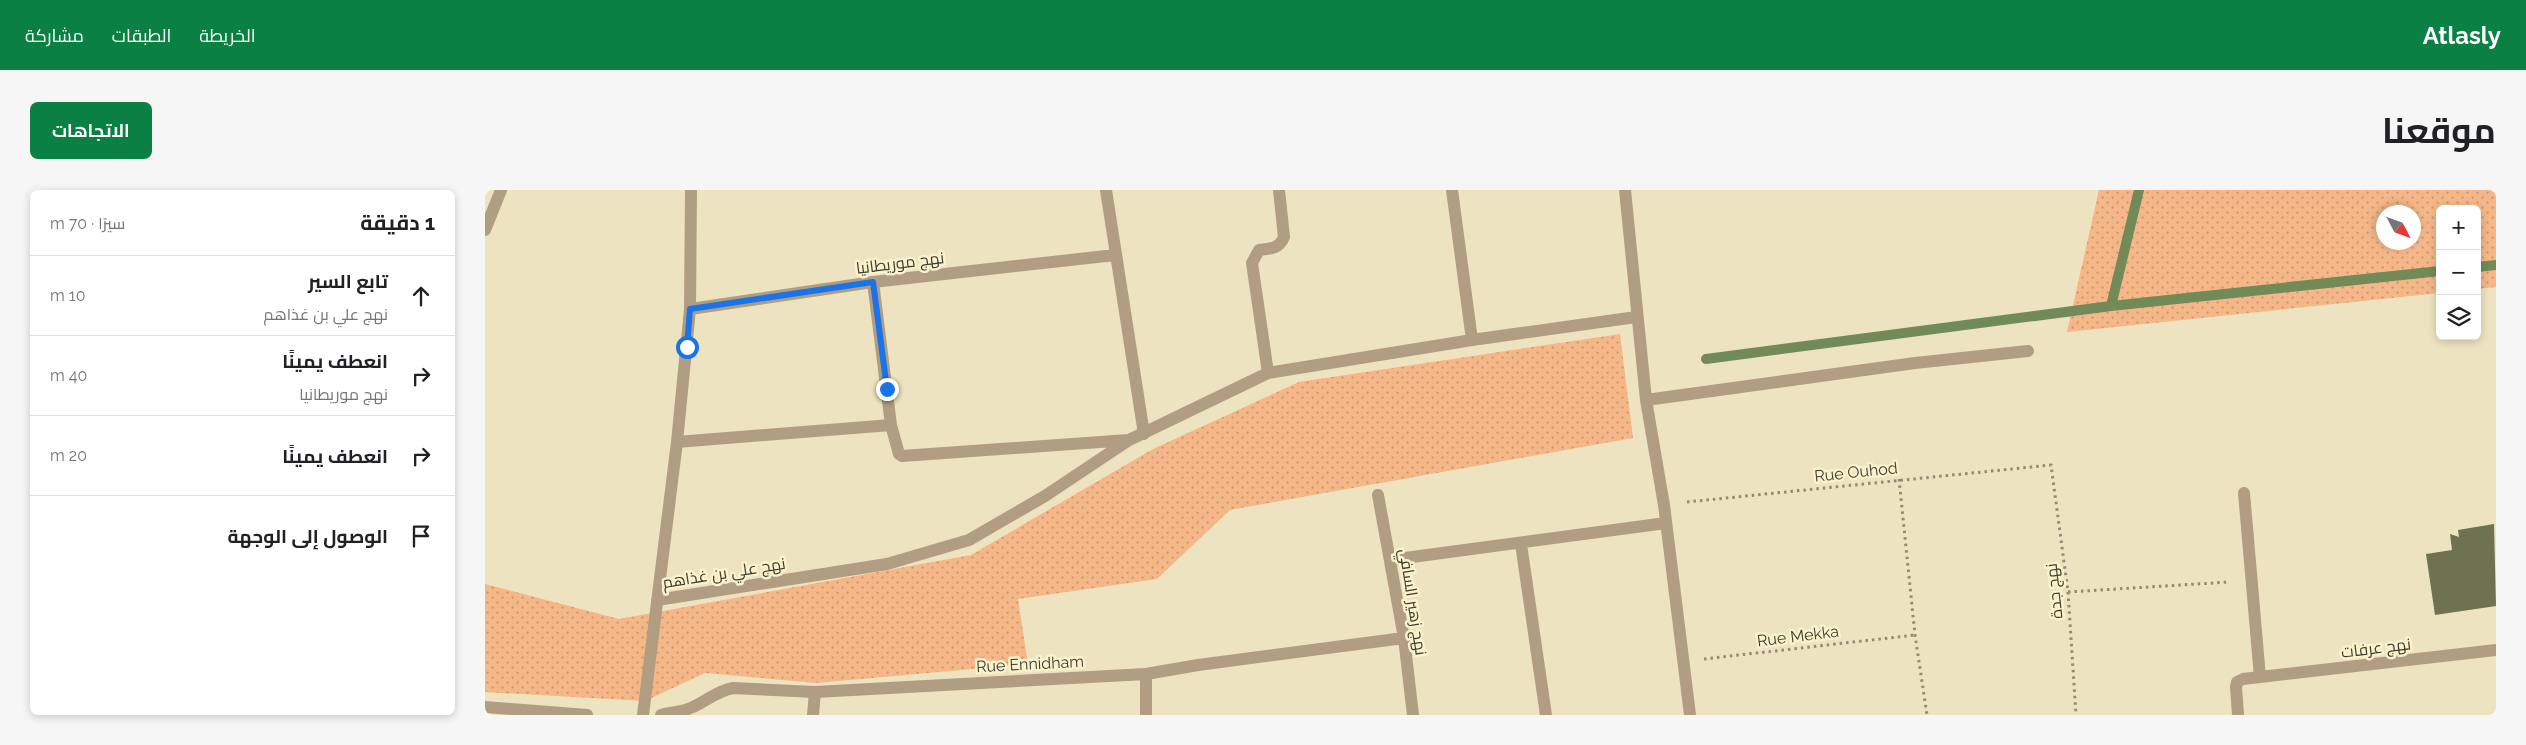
<!DOCTYPE html>
<html lang="ar">
<head>
<meta charset="utf-8">
<style>
	:root { --surface:#fff; --page:#f6f6f6; --text:#202124; --muted:#757577; --line:#e0e0e0; --accent:#0b8043 }
	body { margin:0; font-family:Raleway,Cairo,sans-serif; background:var(--page); color:var(--text); direction:rtl }
	.controls { position:absolute; right:15px; top:15px; display:grid; overflow:hidden; border-radius:8px; box-shadow:0 2px 8px #0003 }
	.controls button { width:45px; height:45px; display:grid; place-items:center; padding:0; border:0; border-bottom:1px solid var(--line); background:var(--surface); color:var(--text); font:25px sans-serif }
	.compass { position:absolute; left:1891px; top:15px; width:45px; height:45px; border-radius:50%; background:var(--surface); box-shadow:0 2px 8px #0003; rotate:131deg }
	.stop { position:absolute; width:15px; height:15px; margin:-11px; border:4px solid #1a73e8; border-radius:50%; background:#fff }
	.stop.end { background:#1a73e8; border-color:#fff; box-shadow:0 1px 5px #0008 }
	.list { margin:0; padding:0; list-style:none }
	h2 { display:flex; justify-content:space-between; align-items:center; height:65px; margin:0; padding:0 20px; font-size:21px }
	h2 small { font-size:16px; font-weight:400; color:var(--muted) }
	.list li { display:grid; grid-template-columns:32px 1fr auto; gap:15px; align-items:center; box-sizing:border-box; height:80px; padding:0 20px; border-top:1px solid var(--line) }
	.list b { display:block; font-size:19px; white-space:nowrap }
	.list p { margin:0; font-size:16px; white-space:nowrap; color:var(--muted) }
	.list em { font-size:16px; font-style:normal; color:var(--muted) }
	.icon { flex:none; width:28px; height:28px; fill:none; stroke:currentColor; stroke-width:2; stroke-linecap:round; stroke-linejoin:round }
	.map { position:relative; flex:none; width:2011px; height:525px; overflow:hidden; direction:ltr; border-radius:8px }
	header { display:flex; align-items:center; gap:30px; box-sizing:border-box; height:70px; padding:0 25px; background:var(--accent); color:#fff }
	header strong { font-size:24px }
	nav { display:flex; gap:28px; margin-inline-start:auto; font-size:18px }
	.intro { display:flex; align-items:center; justify-content:space-between; box-sizing:border-box; height:120px; padding:0 30px }
	h1 { margin:0; font-size:35px }
	.button { padding:12px 22px; border-radius:8px; background:var(--accent); color:#fff; font-size:18px; font-weight:700 }
	main { display:flex; gap:30px; padding:0 30px }
	aside { flex:1; background:var(--surface); border-radius:8px; box-shadow:0 2px 8px #0003 }
	.map>svg:first-child { display:block }
	.grass { fill:url(#grass-dots); fill-rule:evenodd }
	.lines { fill:none; stroke-linecap:round; stroke-linejoin:round }
	.stream { stroke:#728a58; stroke-width:10 }
	.building { fill:#6e7251 }
	.path { stroke:#918b73; stroke-width:3; stroke-dasharray:2.5 4; stroke-linecap:butt }
	.minor { stroke:#b09d82; stroke-width:12 }
	.route { stroke:#1a73e8; stroke-width:6 }
	.labels { text-anchor:middle; dominant-baseline:central; stroke-width:5; stroke-linejoin:round; paint-order:stroke }
	.street-label { font-size:16px; fill:#403d2e; stroke:#faf1cd }
</style>
</head>
<body>
<header>
<strong>Atlasly</strong>
<nav><a>الخريطة</a><a>الطبقات</a><a>مشاركة</a></nav>
</header>
<div class="intro"><h1>موقعنا</h1><a class="button">الاتجاهات</a></div>
<main>
<div class="map">
<svg width="2011" height="525" viewBox="0 0 2011 525">
	<defs>
		<pattern id="grass-dots" width="8" height="8" patternUnits="userSpaceOnUse" patternTransform="scale(1.25)"><rect width="8" height="8" fill="#f5b788"/><path d="M2 2h.1M6 6h.1" fill="none" stroke="#c89670" stroke-width="1.8" stroke-linecap="round"/></pattern>
	</defs>
	<rect width="100%" height="100%" fill="#ede3c0"/>
	<!-- grass -->
	<path class="grass" d="M1614,0H2011V97L1992,99V19H1955V103L1582,142ZM1898,22H1928V52H1898Z
		M1135,144L1148,248L745,320L672,389L533,409L543,474L331,493L220,483L160,511L0,502V394L134,429L486,365L668,259L814,192Z"/>
	<g class="lines">
		<!-- stream -->
		<path class="stream" d="M1992,77L2011,75
			M1626,116L1654,0
			M1221,169L1626,116L1955,81"/>
	</g>
	<!-- building -->
	<path class="building" d="M2009,334L2011,416L1950,425L1941,364L1967,360L1965,344L1974,347L1973,340Z"/>
	<g class="lines">
		<!-- path -->
		<path class="path" d="M1414,289L1430,445L1442,525
			M1202,312L1566,275L1583,402L1591,525
			M1583,402L1744,392
			M1219,469L1430,445"/>
		<!-- minor -->
		<path class="minor" d="M621,0L659,244
			M967,0L987,150
			M1140,0L1161,210L1179,315L1205,525
			M0,40L16,0
			M388,92L406,235L414,264L417,266L643,250
			M205,119L388,92L630,65
			M783,183L767,73L774,60C785,59 794,59 799,47L794,0
			M1161,210L1430,173L1543,161
			M192,252L406,235
			M893,305L919,448L928,525
			M1036,354L1061,525
			M905,370L1181,333
			M172,410L402,374L484,350L560,306L644,250L783,183L987,150L1151,127
			M661,484V525
			M1775,487L2011,460
			M0,517L102,525
			M158,525L192,252L205,119L206,0
			M176,525C187,522 198,522 208,517C223,510 232,501 248,498L330,502L661,484L713,475L919,448
			M328,525L330,502
			M1753,525L1751,497L1752,492L1758,489L1775,487L1759,303"/>
	</g>
	<g class="lines">
		<!-- route -->
		<path class="route" d="M202,157L205,119L388,92L402,199"/>
	</g>
	<g class="labels">
		<!-- street labels -->
		<g class="street-label">
			<text transform="translate(415 73) rotate(-7)">نهج موريطانيا</text>
			<text transform="translate(1371 282) rotate(-6)">Rue Ouhod</text>
			<text transform="translate(239 383) rotate(-9)">نهج علي بن غذاهم</text>
			<text transform="translate(1569 401) rotate(-96)">نهج جدة</text>
			<text transform="translate(928 412) rotate(81)">نهج زهير السافي</text>
			<text transform="translate(1313 446) rotate(-7)">Rue Mekka</text>
			<text transform="translate(1891 458) rotate(-7)">نهج عرفات</text>
			<text transform="translate(545 474) rotate(-3)">Rue Ennidham</text>
		</g>
	</g>
</svg>
<div class="controls">
<button>+</button>
<button>−</button>
<button><svg class="icon" aria-label="layers" viewBox="0 0 24 24"><path d="M12 4l9 5-9 5-9-5zM3 14l9 5 9-5"/></svg></button>
</div>
<svg class="compass" viewBox="-18 -18 36 36"><path d="M0-13l5 13h-10z" fill="#e53935"/><path d="M0 13l5-13h-10z" fill="#757577"/></svg>
<div class="stop" style="left:202px;top:157px"></div>
<div class="stop end" style="left:402px;top:199px"></div>
</div>
<aside>
<h2>1 دقيقة<small>سيرًا · 70 m</small></h2>
<ul class="list">
<li><svg class="icon" aria-label="ahead" viewBox="0 0 24 24"><path d="M12 20V5M6 11l6-6 6 6"/></svg><div><b>تابع السير</b><p>نهج علي بن غذاهم</p></div><em>10 m</em></li>
<li><svg class="icon" aria-label="right" viewBox="0 0 24 24"><path d="M7 20v-9h11M14 6l5 5-5 5"/></svg><div><b>انعطف يمينًا</b><p>نهج موريطانيا</p></div><em>40 m</em></li>
<li><svg class="icon" aria-label="right" viewBox="0 0 24 24"><path d="M7 20v-9h11M14 6l5 5-5 5"/></svg><div><b>انعطف يمينًا</b></div><em>20 m</em></li>
<li><svg class="icon" aria-label="arrive" viewBox="0 0 24 24"><path d="M6 21V4h12l-3 4 3 4H6"/></svg><div><b>الوصول إلى الوجهة</b></div></li>
</ul>
</aside>
</main>
</body>
</html>
